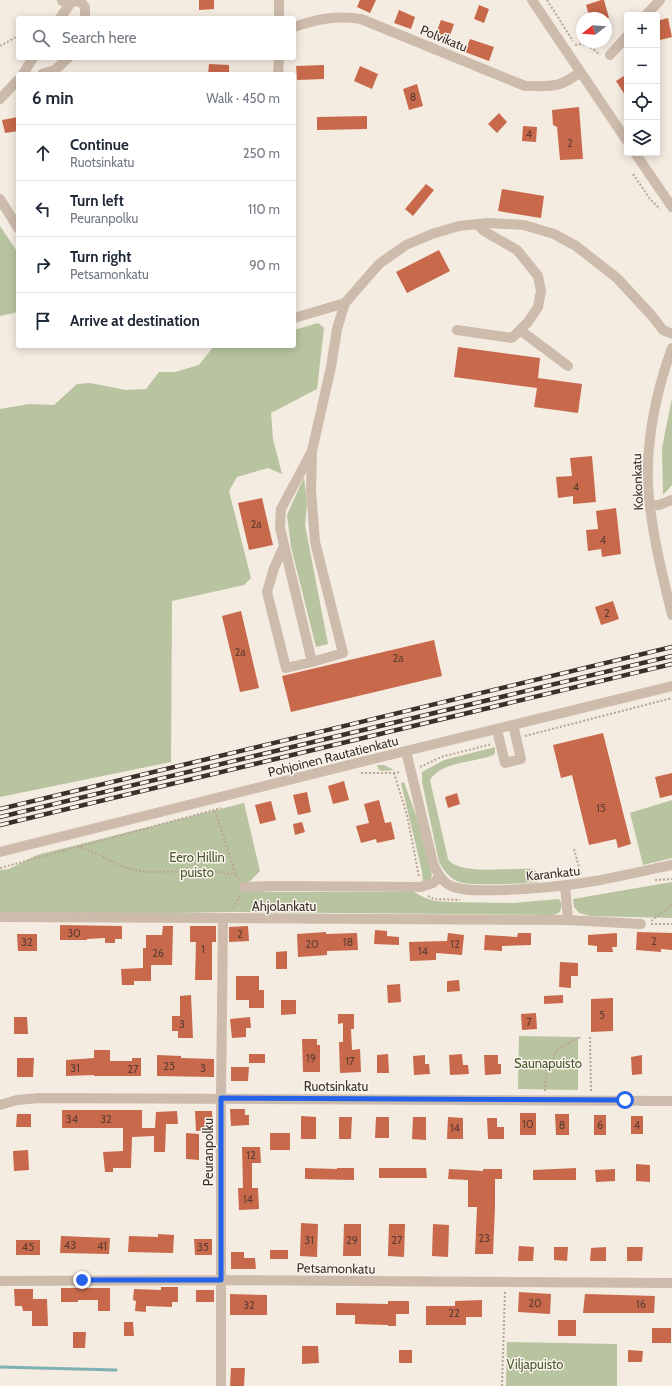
<!DOCTYPE html>
<html lang="en">
<head>
<meta charset="utf-8">
<style>
	:root { --surface:#fff; --page:#f2f2f3; --text:#1f2937; --muted:#747a83; --line:#e0e1e3 }
	body { margin:0; font-family:Cabin,sans-serif; background:var(--page); color:var(--text) }
	.controls { position:absolute; right:12px; top:12px; display:grid; overflow:hidden; border-radius:4px; box-shadow:0 2px 10px #0003 }
	.controls button { width:36px; height:36px; display:grid; place-items:center; padding:0; border:0; border-bottom:1px solid var(--line); background:var(--surface); color:var(--text); font:20px sans-serif }
	.compass { position:absolute; left:576px; top:12px; width:36px; height:36px; border-radius:50%; background:var(--surface); box-shadow:0 2px 10px #0003; rotate:253deg }
	.stop { position:absolute; width:12px; height:12px; margin:-9px; border:3px solid #2563eb; border-radius:50%; background:#fff }
	.stop.end { background:#2563eb; border-color:#fff; box-shadow:0 1px 4px #0008 }
	.list { margin:0; padding:0; list-style:none }
	h2 { display:flex; justify-content:space-between; align-items:center; height:52px; margin:0; padding:0 16px; font-size:17px }
	h2 small { font-size:13px; font-weight:400; color:var(--muted) }
	.list li { display:grid; grid-template-columns:26px 1fr auto; gap:12px; align-items:center; box-sizing:border-box; height:56px; padding:0 16px; border-top:1px solid var(--line) }
	.list b { display:block; font-size:15px; white-space:nowrap }
	.list p { margin:0; font-size:13px; white-space:nowrap; color:var(--muted) }
	.list em { font-size:13px; font-style:normal; color:var(--muted) }
	.icon { flex:none; width:22px; height:22px; fill:none; stroke:currentColor; stroke-width:2; stroke-linecap:round; stroke-linejoin:round }
	.map { position:relative; flex:none; width:672px; height:1386px; overflow:hidden }
	.search { position:absolute; background:var(--surface); box-shadow:0 2px 10px #0003; left:16px; top:16px; width:280px; height:44px; display:flex; align-items:center; gap:10px; box-sizing:border-box; padding:0 14px; border-radius:4px; color:var(--muted); font-size:15px }
	.panel { position:absolute; background:var(--surface); box-shadow:0 2px 10px #0003; left:16px; top:72px; width:280px; height:276px; border-radius:4px }
	.map>svg:first-child { display:block }
	.green { fill:#b8c4a0 }
	.lines { fill:none; stroke-linecap:round; stroke-linejoin:round }
	.stream { stroke:#7fb0b2; stroke-width:3 }
	.building { fill:#c8694b }
	.path { stroke:#b9a596; stroke-width:2; stroke-dasharray:2 2; stroke-linecap:butt }
	.minor { stroke:#cdbbac; stroke-width:10 }
	.rail-casing { stroke:#3b302b; stroke-width:4.5 }
	.rail { stroke:#fbf5ee; stroke-width:3; stroke-dasharray:9; stroke-linecap:butt }
	.route { stroke:#2563eb; stroke-width:5 }
	.labels { text-anchor:middle; dominant-baseline:central; stroke-width:3; stroke-linejoin:round; paint-order:stroke }
	.number-label { font-size:11px; fill:#5e3e33 }
	.street-label { font-size:13px; fill:#3b302b; stroke:#fbf5ee }
	.park-label { font-size:13px; fill:#4a5a2e; stroke:#fbf5ee }
</style>
</head>
<body>
<div class="map">
<svg width="672" height="1386" viewBox="0 0 672 1386">
	<rect width="100%" height="100%" fill="#f4ebe1"/>
	<!-- green -->
	<path class="green" d="M0,226L18,253V311L14,313L0,316Z
		M318,323L324,328L317,389L271,413L273,439L282,474L268,468L237,477L229,491L251,578L244,585L172,601L171,762L0,797V409L29,404L54,405L77,384L90,383L126,390L146,389L159,372H175L199,365L214,346H294V330Z
		M672,398V485L663,495L662,448Z
		M304,477L307,503L305,525L328,644L316,647L291,547L287,515Z
		M495,747V753L493,755C475,763 441,761 430,780L448,859C458,876 514,867 533,869L540,875V878L538,882C526,884 468,886 459,882C451,879 443,870 439,862L422,782V772L444,760Z
		M377,765H384L394,770L382,771L379,770Z
		M404,782L417,818L432,875L430,881L423,885L422,871L401,783Z
		M672,800V858L643,865L630,813Z
		M244,803L260,871L250,881L241,886L240,890L273,892H414L425,898L435,901L450,902L513,903L559,899C563,904 562,907 559,913L553,915L233,912L0,916V870L9,869L37,855Z
		M672,882V918L590,916L579,913L574,907L573,899Z
		M519,1036L578,1037V1090L518,1089Z
		M507,1342L617,1344V1386H506Z"/>
	<g class="lines">
		<!-- stream -->
		<path class="stream" d="M0,1367L116,1370"/>
	</g>
	<!-- building -->
	<path class="building" d="M199,0H214V9L199,10Z
		M360,0H376L370,13L357,7Z
		M601,0H604L609,18H590L586,5Z
		M479,5L489,9L484,23L474,19Z
		M399,10L415,17L411,29L394,23Z
		M668,18L672,37L660,40L657,28V21Z
		M441,20L454,24L447,44L434,39Z
		M470,39L494,47L489,61L465,52Z
		M209,64L229,65V74H208Z
		M324,65V79L297,80L296,66Z
		M360,66L378,74L372,89L354,81Z
		M627,74V98L616,81Z
		M417,84L423,106L409,110L403,89Z
		M579,107L583,159L560,160L557,127L553,125L552,110Z
		M499,113L507,122L497,133L488,124Z
		M367,116V129L317,130V117Z
		M18,117V131L5,133L2,120Z
		M523,126L537,127L536,142L522,141Z
		M426,184L434,190L413,216L405,209Z
		M502,189L544,196L541,218L498,211Z
		M439,250L450,271L407,293L396,272Z
		M458,347L540,358L538,378L582,384L578,413L534,407L537,388L454,377Z
		M592,456L596,502L573,504V496L558,498L556,477L572,476L570,458Z
		M262,498L273,545L249,550L238,503Z
		M616,508L621,554L602,557L601,549L588,551L586,530L598,529L596,511Z
		M613,601L619,619L601,625L595,607Z
		M241,611L259,688L240,692L222,616Z
		M434,640L442,676L291,712L282,676Z
		M603,733L631,844L618,848L616,839L589,845L572,775L561,778L553,745Z
		M672,773V795L660,798L655,777Z
		M344,781L349,800L333,804L328,786Z
		M307,792L311,812L298,815L293,795Z
		M457,793L460,804L448,808L445,797Z
		M379,800L385,823L391,822L395,839L377,843L376,839L361,843L356,826L369,823L364,804Z
		M271,801L276,820L260,824L255,805Z
		M302,822L305,832L295,835L293,824Z
		M60,925L122,926V939H115V943H105V938L87,939V940H60Z
		M163,926H173L172,965H151V981H134V985H122L121,969L143,968V948H146V935H162Z
		M190,926H216V942H212V980H195L196,942H190Z
		M248,926L249,941L229,942V927Z
		M375,930L387,931V936L399,937V945L374,944Z
		M326,932V934L357,933L358,950L327,951V955L298,957L297,934Z
		M637,932L672,933V950L661,949V952L636,950Z
		M448,933L464,935L462,955L436,953V960L410,961L409,942L447,941Z
		M518,933H531V945L502,946V951L484,950L485,935L517,937Z
		M617,933V947H612L613,952H597V946L588,945V935Z
		M17,934H37V951H18Z
		M287,951V969H276V952Z
		M560,962L578,963V976H571V988L559,987Z
		M236,976H259V990H264V1008H249V1000H236Z
		M459,980L460,991L447,992V981Z
		M400,984L401,1002L388,1003L387,985Z
		M191,995L193,1038H178V1031H172V1016H180V996Z
		M563,995V1003L544,1004V996Z
		M613,998V1031L591,1032V999Z
		M281,1000H296V1014L281,1015Z
		M536,1013L537,1029L522,1030L521,1014Z
		M338,1014H354V1029H351L352,1050L360,1049L361,1072L340,1073L339,1042H343V1023L338,1024Z
		M14,1017H27L28,1034H14Z
		M250,1017L251,1028H246V1037L232,1038L230,1019Z
		M302,1039H317V1045H320V1072H303Z
		M94,1050H110V1061H132V1058H141V1076H94V1075L66,1076V1060L94,1058Z
		M249,1054H265V1063H249Z
		M388,1054L389,1073H377V1055Z
		M462,1054L463,1065H468L469,1074L450,1075L449,1055Z
		M157,1055L181,1056V1058L214,1059V1077L157,1076Z
		M425,1055V1064H429L430,1074L414,1075L413,1056Z
		M484,1055H498V1064H501V1074L485,1075Z
		M642,1055V1074L632,1075L631,1057Z
		M17,1058H34L33,1077H17Z
		M231,1067H249L248,1081H231Z
		M230,1109H245V1115H249V1125L231,1126Z
		M62,1110H142V1128H155L156,1112L177,1111L178,1124H166L165,1152H154V1136L132,1137L131,1168H113V1172H105L103,1152L123,1151V1128H62Z
		M195,1111H212L213,1130L196,1131Z
		M520,1113H536V1135H520Z
		M17,1114H31V1127H16Z
		M555,1114H569V1135H556Z
		M594,1115H606V1135H594Z
		M301,1116L316,1117V1139H301Z
		M631,1116H643V1134H631Z
		M339,1117H352L351,1139H339Z
		M376,1117H389V1138H375Z
		M413,1117H426V1140L412,1139Z
		M448,1117L463,1118V1139H447Z
		M487,1118H497V1127H504V1139H488Z
		M186,1133L199,1134V1160L186,1159Z
		M270,1133H290V1150H270Z
		M242,1147H260L261,1163H252V1188H258L259,1209L239,1210L238,1188H243Z
		M28,1150L29,1170L14,1171L13,1151Z
		M636,1164L650,1165V1182L636,1181Z
		M305,1168L337,1169V1168H354V1180L305,1179Z
		M379,1168H426L427,1178H379Z
		M576,1168V1180H533V1170Z
		M449,1169L483,1171V1169H502V1179H495V1207L493,1254H475L477,1207H468V1180L448,1179Z
		M615,1169V1181L596,1182L595,1170Z
		M301,1223L318,1224L317,1257L300,1256Z
		M344,1224H361V1256H343Z
		M389,1224H405L404,1257L388,1256Z
		M433,1224L449,1225L448,1257L432,1256Z
		M158,1234L174,1235L173,1253L128,1252L129,1236L158,1237Z
		M61,1236L110,1238L109,1254L60,1253Z
		M194,1239H212V1255H195Z
		M16,1240H40V1255H16Z
		M519,1246L534,1247L533,1261H518Z
		M554,1247H568L567,1261L554,1260Z
		M606,1247V1261H590L591,1248Z
		M627,1247H643L642,1261H627Z
		M270,1250H288V1259H270Z
		M231,1252H244V1258H255L256,1269H231Z
		M161,1287H178V1302H172V1307L146,1306V1312L135,1311L136,1301L133,1300L134,1289L161,1290Z
		M61,1288H110V1311H98V1300H78V1302H61Z
		M14,1289H33V1299H47L48,1326H32V1311H23L22,1306H15Z
		M196,1290H214V1302H196Z
		M519,1292L551,1294L550,1314L518,1312Z
		M230,1294L267,1295V1315H230Z
		M585,1294L655,1296L654,1313H583Z
		M482,1300V1317H466V1325H426V1306H455V1301Z
		M388,1301H409V1314H396V1326H388V1325L355,1324V1315H336V1303L388,1304Z
		M558,1320H576V1336H558Z
		M124,1322H133L134,1336H124Z
		M652,1328H671V1343H652Z
		M73,1332H86L85,1348H73Z
		M302,1346H318L319,1363L302,1364Z
		M399,1350H412V1363H399Z
		M628,1350L643,1351L642,1362H628Z
		M231,1368H245L244,1386H230Z"/>
	<g class="lines">
		<!-- path -->
		<path class="path" d="M547,0L573,41
			M575,45C586,42 592,48 600,55
			M0,46L18,36
			M633,174L650,199L660,209
			M525,736L672,698
			M420,767L441,757L492,744
			M361,773H394L400,772
			M394,773L407,815L419,877
			M215,811L236,875L239,880
			M80,847L98,854L123,867L146,872L213,871L236,875
			M574,849L581,874
			M0,868L221,808
			M655,880L672,879
			M428,896L434,899L460,900
			M233,908L240,896
			M651,921L672,905
			M651,924H672
			M590,1037L591,1091
			M545,1091L546,1078L556,1050L581,1037
			M502,1386L505,1291"/>
		<!-- minor -->
		<path class="minor" d="M72,0V1L81,2L85,7V18
			M279,0V18
			M532,0L627,141
			M646,15L660,0
			M60,18L72,1H62
			M294,27C317,19 337,15 361,19L525,86C550,86 559,89 580,72
			M610,55L627,36
			M23,74L33,58
			M42,74L55,70L68,58
			M278,74L279,58
			M0,99L18,80
			M635,153L672,207
			M0,199L18,228
			M294,318L345,303L379,264L406,245L432,234L459,226L488,223L524,225L554,234L576,246L617,278L652,316L663,330L672,334
			M457,330L512,338L528,322L538,307L541,291L538,276L517,250L484,231L477,224
			M520,330L568,366
			M672,348C655,394 644,450 649,498C653,538 663,577 672,615
			M312,451L281,509L280,528L312,662L343,653L315,542L311,490L312,451L331,367L337,329L345,303
			M650,506L659,505L672,500
			M284,546L274,568L267,592L286,668L312,662
			M497,730L505,763L521,759L513,725
			M406,751L433,863C437,873 443,884 454,887C469,892 488,890 503,890C529,889 556,887 582,883C612,879 642,871 672,865
			M0,852L373,759L672,686
			M565,885L568,920
			M244,887L271,886L421,887L433,883L440,877
			M0,917L568,920L641,924
			M0,1105L17,1100L39,1098L672,1101
			M0,1281L221,1280L672,1283
			M221,1386V1098L223,919"/>
		<defs>
			<path id="rail" d="M0,809L672,647
				M0,817L672,656
				M0,825L672,664"/>
		</defs>
		<!-- rail casing -->
		<use href="#rail" class="rail-casing"/>
		<!-- rail -->
		<use href="#rail" class="rail"/>
	</g>
	<g class="lines">
		<!-- route -->
		<path class="route" d="M82,1280H221V1098L625,1100"/>
	</g>
	<g class="labels">
		<!-- number labels -->
		<g class="number-label">
			<text x="413" y="97">8</text>
			<text x="529" y="134">4</text>
			<text x="570" y="143">2</text>
			<text x="576" y="487">4</text>
			<text x="256" y="524">2a</text>
			<text x="603" y="540">4</text>
			<text x="607" y="613">2</text>
			<text x="240" y="652">2a</text>
			<text x="398" y="658">2a</text>
			<text x="601" y="808">15</text>
			<text x="74" y="933">30</text>
			<text x="240" y="934">2</text>
			<text x="654" y="941">2</text>
			<text x="27" y="942">32</text>
			<text x="348" y="942">18</text>
			<text x="312" y="944">20</text>
			<text x="455" y="944">12</text>
			<text x="203" y="949">1</text>
			<text x="423" y="951">14</text>
			<text x="158" y="953">26</text>
			<text x="602" y="1015">5</text>
			<text x="529" y="1022">7</text>
			<text x="182" y="1024">3</text>
			<text x="311" y="1058">19</text>
			<text x="350" y="1061">17</text>
			<text x="169" y="1066">25</text>
			<text x="75" y="1068">31</text>
			<text x="203" y="1068">3</text>
			<text x="133" y="1069">27</text>
			<text x="72" y="1119">34</text>
			<text x="106" y="1119">32</text>
			<text x="528" y="1124">10</text>
			<text x="562" y="1125">8</text>
			<text x="600" y="1125">6</text>
			<text x="637" y="1125">4</text>
			<text x="455" y="1128">14</text>
			<text x="251" y="1155">12</text>
			<text x="248" y="1199">14</text>
			<text x="484" y="1238">23</text>
			<text x="309" y="1240">31</text>
			<text x="352" y="1240">29</text>
			<text x="397" y="1240">27</text>
			<text x="70" y="1245">43</text>
			<text x="102" y="1246">41</text>
			<text x="28" y="1247">45</text>
			<text x="203" y="1247">35</text>
			<text x="535" y="1303">20</text>
			<text x="641" y="1304">16</text>
			<text x="249" y="1305">32</text>
			<text x="454" y="1313">22</text>
		</g>
		<!-- street labels -->
		<g class="street-label">
			<text transform="translate(444 38) rotate(22)">Polvikatu</text>
			<text transform="translate(637 482) rotate(-92)">Kokonkatu</text>
			<text transform="translate(333 756) rotate(-14)">Pohjoinen Rautatienkatu</text>
			<text transform="translate(553 873) rotate(-6)">Karankatu</text>
			<text x="284" y="906">Ahjolankatu</text>
			<text x="336" y="1086">Ruotsinkatu</text>
			<text transform="translate(208 1152) rotate(-90)">Peuranpolku</text>
			<text transform="translate(336 1268) rotate(1)">Petsamonkatu</text>
		</g>
		<!-- park labels -->
		<g class="park-label">
			<text x="197" y="857">Eero Hillin<tspan x="197" dy="15">puisto</tspan></text>
			<text x="548" y="1063">Saunapuisto</text>
			<text x="535" y="1364">Viljapuisto</text>
		</g>
	</g>
</svg>
<div class="controls">
<button>+</button>
<button>−</button>
<button><svg class="icon" aria-label="locate" viewBox="0 0 24 24"><circle cx="12" cy="12" r="6"/><path d="M12 2v4M12 18v4M2 12h4M18 12h4"/></svg></button>
<button><svg class="icon" aria-label="layers" viewBox="0 0 24 24"><path d="M12 4l9 5-9 5-9-5zM3 14l9 5 9-5"/></svg></button>
</div>
<svg class="compass" viewBox="-18 -18 36 36"><path d="M0-13l5 13h-10z" fill="#e53935"/><path d="M0 13l5-13h-10z" fill="#747a83"/></svg>
<div class="stop" style="left:625px;top:1100px"></div>
<div class="stop end" style="left:82px;top:1280px"></div>
<div class="search"><svg class="icon" aria-label="search" viewBox="0 0 24 24"><circle cx="10" cy="10" r="6"/><path d="M15 15l6 6"/></svg>Search here</div>
<section class="panel">
<h2>6 min<small>Walk · 450 m</small></h2>
<ul class="list">
<li><svg class="icon" aria-label="ahead" viewBox="0 0 24 24"><path d="M12 20V5M6 11l6-6 6 6"/></svg><div><b>Continue</b><p>Ruotsinkatu</p></div><em>250 m</em></li>
<li><svg class="icon" aria-label="left" viewBox="0 0 24 24"><path d="M17 20v-9H6M10 6l-5 5 5 5"/></svg><div><b>Turn left</b><p>Peuranpolku</p></div><em>110 m</em></li>
<li><svg class="icon" aria-label="right" viewBox="0 0 24 24"><path d="M7 20v-9h11M14 6l5 5-5 5"/></svg><div><b>Turn right</b><p>Petsamonkatu</p></div><em>90 m</em></li>
<li><svg class="icon" aria-label="arrive" viewBox="0 0 24 24"><path d="M6 21V4h12l-3 4 3 4H6"/></svg><div><b>Arrive at destination</b></div></li>
</ul>
</section>
</div>
</body>
</html>
